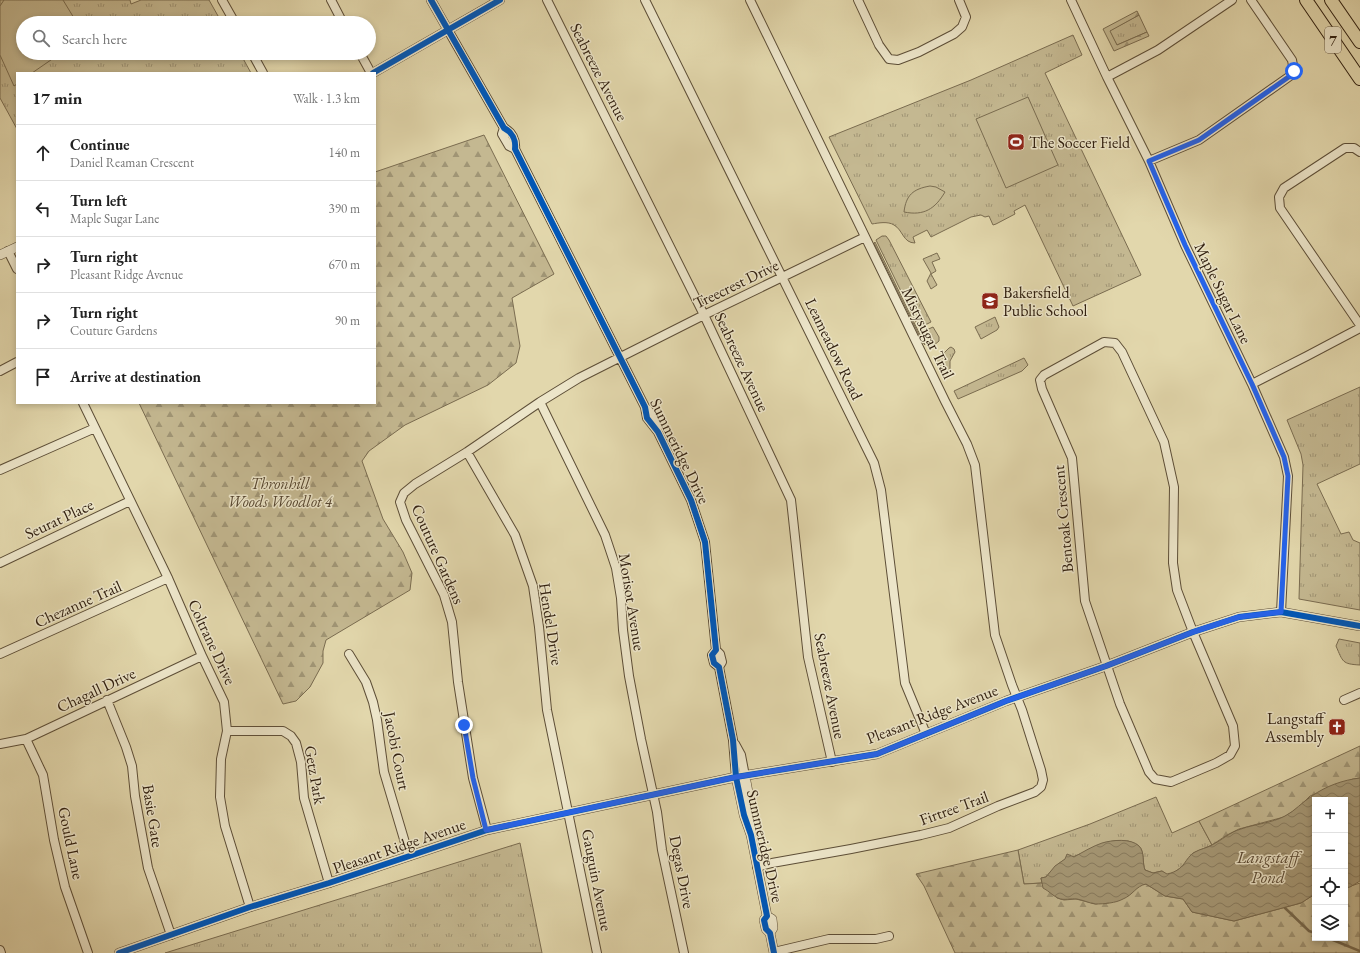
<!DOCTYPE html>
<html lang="en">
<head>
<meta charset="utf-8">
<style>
	:root { --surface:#fff; --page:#f6f6f6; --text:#222; --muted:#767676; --line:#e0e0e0 }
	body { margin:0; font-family:"EB Garamond",serif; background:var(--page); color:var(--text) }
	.controls { position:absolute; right:12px; bottom:12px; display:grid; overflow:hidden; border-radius:0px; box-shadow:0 2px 6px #0003 }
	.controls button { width:36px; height:36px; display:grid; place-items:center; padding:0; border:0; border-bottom:1px solid var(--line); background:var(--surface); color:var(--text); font:20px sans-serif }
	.stop { position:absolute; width:12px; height:12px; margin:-9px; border:3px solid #2563eb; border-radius:50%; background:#fff }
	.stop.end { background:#2563eb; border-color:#fff; box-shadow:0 1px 4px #0008 }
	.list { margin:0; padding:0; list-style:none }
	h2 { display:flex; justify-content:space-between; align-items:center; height:52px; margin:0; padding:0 16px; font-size:17px }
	h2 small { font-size:13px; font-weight:400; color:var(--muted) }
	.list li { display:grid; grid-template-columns:26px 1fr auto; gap:12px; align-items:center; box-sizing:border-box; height:56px; padding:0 16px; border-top:1px solid var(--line) }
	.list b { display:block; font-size:15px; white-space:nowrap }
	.list p { margin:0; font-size:13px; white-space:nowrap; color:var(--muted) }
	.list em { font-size:13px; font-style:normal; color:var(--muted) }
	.icon { flex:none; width:22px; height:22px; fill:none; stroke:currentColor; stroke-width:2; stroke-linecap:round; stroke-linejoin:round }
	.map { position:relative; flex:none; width:1360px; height:953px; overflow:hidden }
	.search { position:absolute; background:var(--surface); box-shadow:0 2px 6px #0003; left:16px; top:16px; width:360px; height:44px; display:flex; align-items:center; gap:10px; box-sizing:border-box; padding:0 14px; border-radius:22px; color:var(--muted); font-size:15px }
	.panel { position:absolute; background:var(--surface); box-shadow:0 2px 6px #0003; left:16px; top:72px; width:360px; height:332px; border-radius:0px }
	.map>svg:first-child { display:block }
	.grass { fill:url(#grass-tufts); stroke:#7a6c50 }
	.forest { fill:url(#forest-firs); stroke:#7a6c50 }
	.garden { fill:#c4b891; stroke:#7a6c50 }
	.water { fill:url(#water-waves); stroke:#77694e }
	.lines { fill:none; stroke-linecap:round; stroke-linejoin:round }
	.stream { stroke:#77694e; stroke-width:2.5 }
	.minor-casing { stroke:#5d4e37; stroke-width:10 }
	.tertiary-casing { stroke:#5d4e37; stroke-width:10 }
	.primary-casing { stroke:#312010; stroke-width:14 }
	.minor { stroke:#ece5c9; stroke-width:8 }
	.tertiary { stroke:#ece5c9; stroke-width:9 }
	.primary { stroke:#e2d7ac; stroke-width:12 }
	.cycleway-casing { stroke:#ece5c9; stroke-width:8 }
	.cycleway { stroke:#0057b8; stroke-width:6 }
	.route { stroke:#2563eb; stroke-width:5 }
	.labels { text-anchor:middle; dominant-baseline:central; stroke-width:3; stroke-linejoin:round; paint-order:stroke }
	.shield { fill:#ece5c9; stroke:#695b48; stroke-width:1 }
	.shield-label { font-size:15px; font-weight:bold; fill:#312010 }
	.street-label { font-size:16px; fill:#312010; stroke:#ece5c9 }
	.poi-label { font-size:16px; fill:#312010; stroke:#ece5c9; text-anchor:start }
	.park-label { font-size:16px; font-style:italic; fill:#564630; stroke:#ece5c9 }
	.water-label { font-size:17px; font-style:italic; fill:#5a4a34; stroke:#ece5c9 }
</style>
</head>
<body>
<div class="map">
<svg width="1360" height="953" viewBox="0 0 1360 953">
	<defs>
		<pattern id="grass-tufts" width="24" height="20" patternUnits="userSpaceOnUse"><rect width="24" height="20" fill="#c4b891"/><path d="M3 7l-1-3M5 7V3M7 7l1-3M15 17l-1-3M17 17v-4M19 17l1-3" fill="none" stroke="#a09575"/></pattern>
		<pattern id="forest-firs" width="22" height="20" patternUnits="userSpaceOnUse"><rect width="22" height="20" fill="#c4b891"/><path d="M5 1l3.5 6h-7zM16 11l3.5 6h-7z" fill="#a09575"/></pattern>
		<pattern id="water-waves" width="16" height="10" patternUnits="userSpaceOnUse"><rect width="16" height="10" fill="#a69977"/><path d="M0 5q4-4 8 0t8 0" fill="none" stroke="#887c60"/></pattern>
	</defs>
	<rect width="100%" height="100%" fill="#e2d7ac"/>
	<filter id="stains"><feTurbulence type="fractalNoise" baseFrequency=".005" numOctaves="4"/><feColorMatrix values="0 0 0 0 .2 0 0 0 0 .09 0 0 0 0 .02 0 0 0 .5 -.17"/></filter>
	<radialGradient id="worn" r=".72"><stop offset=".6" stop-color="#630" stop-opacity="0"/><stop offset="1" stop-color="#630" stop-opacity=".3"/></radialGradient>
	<!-- grass -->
	<path class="grass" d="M0,0H130L131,4L141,0H209L222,23H23V53H240L251,73H17V129L0,98Z
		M1139,15L1147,32L1117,45L1109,31Z
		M1073,35L1082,55L1045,73L1141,275L1073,306L1025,205L1014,211L1015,214L996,224L993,225L989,216L985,217L981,215L971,217L931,237L927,230L913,237L915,243C903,243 903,230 894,225C888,221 878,223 872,224L829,137L971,80Z
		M882,236H886L889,240L931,322L925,325L924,323L918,326L876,240Z
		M875,242L925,345L922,341L874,243Z
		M937,253L940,259L932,262L936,271L931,274L937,285L931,289L927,281L931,273L923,259Z
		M995,317L999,327L997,330L981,339L975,327Z
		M933,327L939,337V341L933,346H928L922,334V332Z
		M951,347L954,349L955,352L950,361V370L944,372L940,371L936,362L937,360L949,348Z
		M1024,358L1028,365L1022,371L958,399L954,391Z
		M1360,387V464L1317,484L1341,534L1349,532L1353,540L1360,543V610L1299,599L1303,465L1301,454L1287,420Z
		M1339,639L1360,643V665C1342,664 1343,662 1336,646Z
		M1156,797L1172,833L1199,821L1212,845L1193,853L1182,867L1173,873L1167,875L1162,871L1153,873L1145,870C1142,863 1145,852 1139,846C1137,844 1131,842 1128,841C1105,838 1095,849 1075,856C1071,858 1067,858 1064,860C1056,865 1051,871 1046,877L1041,878L1042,883L1024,884L1018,850L1090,824Z
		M520,843L542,953H165Z"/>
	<!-- forest -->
	<path class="forest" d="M1137,11L1139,15L1110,31L1117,45L1147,32L1149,36L1114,51L1103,29Z
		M484,135L554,274L512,298L520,346L516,363L488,385L405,425L369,451L362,461L383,519L403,552L412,573L410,590L326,640L323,651V663L310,687L296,701L283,704L139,403H375V172Z
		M1360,746V778L1353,779L1310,796L1297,809L1284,817L1239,829L1227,835L1212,845L1199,821Z
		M1018,850L1024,884L1042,883L1057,898L1064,900L1076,899L1096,904L1128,896L1140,885L1146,884L1165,896L1183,899L1192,912L1234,921L1301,903L1315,894V938H1345V888L1360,883V953H955L924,886L916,874Z"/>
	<!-- garden -->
	<path class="garden" d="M4,0H63L77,23H23V53H61L32,73H17V84L14,86L0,55V6Z
		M1028,97L1058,165L1006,188L976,119Z
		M930,186L936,187L945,192C935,209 924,216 904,212C906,195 913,189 930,186Z"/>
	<!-- water -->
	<path class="water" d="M1360,778V881L1350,887L1345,888V800H1315V894L1301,903L1234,921L1192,912L1183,899L1165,896L1146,884C1136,886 1133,895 1123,899C1116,903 1104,904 1095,904C1089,903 1083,900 1077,899C1071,898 1064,901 1058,898C1053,896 1049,891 1043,888L1041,878L1046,877L1055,866L1065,859L1067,854L1074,857C1083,852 1093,846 1102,843C1112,840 1131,838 1139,846C1145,852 1142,863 1145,870L1153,873L1162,871L1167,874C1186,870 1184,858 1195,852C1200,849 1207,848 1212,845C1222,840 1230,832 1241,829C1255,824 1272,823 1285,816C1295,811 1302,802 1312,796C1326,786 1343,780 1360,778Z"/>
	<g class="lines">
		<!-- stream -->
		<path class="stream" d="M1285,908L1309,931L1315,933
			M1328,938L1360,951"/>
		<defs>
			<path id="minor" d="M222,0L235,23
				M331,0L343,23
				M547,0L704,315L791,500L808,657L832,762
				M645,0L874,463L881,490L905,683L926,734
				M750,0L945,401L967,444L975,465L995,635L1012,685L1022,710L1041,770L1043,780L1041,787L1035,792L998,806L949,828L921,835L851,849L772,863L757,867
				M858,0L879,45L889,59L898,60L919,52L954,34L962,27L966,17L959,0
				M1071,0L1107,77L1149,161L1185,245L1252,384L1284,457L1288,476L1281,612
				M448,30L504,128C512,132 516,140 515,149L645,407L647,418L658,432L691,500L705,542L716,650L712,655L714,663L719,667L733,740L736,777
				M252,53L263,73
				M360,53L371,73
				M1107,77L1158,50L1232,0
				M504,128L502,134L509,146L515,149
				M1360,152L1354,148H1345L1284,188L1279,197L1280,208L1360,325
				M1149,161L1199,140L1290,76L1294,71L1292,60L1251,0
				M8,251L17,269
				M1104,342L1115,343L1122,352L1164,442L1174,487L1173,563L1177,590L1193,632L1233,726L1235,746L1230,755L1216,763L1171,782L1155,779L1149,772L1120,704L1085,601L1072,458L1042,389L1040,380L1044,375Z
				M0,371L17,362
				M1252,384L1307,356L1360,328
				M540,402L605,535L616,568L621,598L623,630L629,676L641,739L657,812L662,850L684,953
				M83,403L168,578L202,656L224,702L227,731L221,759L220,797L225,826L250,907
				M645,407C654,415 656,421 658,432
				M467,452L515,535L533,586L539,627L547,710L597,953
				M0,470L95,428
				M0,563L130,501
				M716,650L720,654L722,662L719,667
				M0,654L168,578
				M349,654L366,682L373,702L377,720L384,772L409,856
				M107,700L126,747L132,766L135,796L148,868L171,935
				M1344,700L1360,693
				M227,731H283L291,736L296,743L301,762L304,798L329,883
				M26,739L43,775L54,840L65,887L88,953
				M0,744L26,739L202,656
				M735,744L741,755L745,776
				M487,830L473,778L458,682L452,622L444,595L406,520L400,502L404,493L415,484L467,452L540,402L579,378L704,315L865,237
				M0,950L1,953
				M774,952L829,939H876L889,936"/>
			<path id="tertiary" d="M431,0L448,30
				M373,73L500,0
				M0,255L17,247
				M745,776L752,814L751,831
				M736,777L744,815L751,835L767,916L764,920L766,929L770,933L774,953
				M767,916L772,919L773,928L770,933
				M119,953L250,907L329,883L487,830L736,777L877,754L1006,701L1106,666L1193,632L1239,617L1281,612L1360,626"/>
			<path id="primary" d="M1306,0L1360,79
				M1331,0L1360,42"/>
		</defs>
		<!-- minor casing -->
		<use href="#minor" class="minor-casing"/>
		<!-- tertiary casing -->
		<use href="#tertiary" class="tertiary-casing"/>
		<!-- primary casing -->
		<use href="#primary" class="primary-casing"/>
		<!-- minor -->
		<use href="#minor" class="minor"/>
		<!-- tertiary -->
		<use href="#tertiary" class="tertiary"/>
		<!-- primary -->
		<use href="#primary" class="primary"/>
		<defs>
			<path id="cycleway" d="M431,0L504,128C512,132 516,140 515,149L645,407L647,418L658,432L691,500L705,542L716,650L712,655L714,663L719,667L733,740L736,777L744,815L751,835L767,916L764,920L766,929L770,933L774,953
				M373,73L500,0
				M119,953L250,907L329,883L487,830L736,777L877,754L1006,701L1106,666L1193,632L1239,617L1281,612L1360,626"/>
		</defs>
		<!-- cycleway casing -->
		<use href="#cycleway" class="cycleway-casing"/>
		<!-- cycleway -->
		<use href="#cycleway" class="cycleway"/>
	</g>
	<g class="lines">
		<!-- route -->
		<path class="route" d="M464,725L473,778L486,830L736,777L877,754L1006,701L1106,666L1193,632L1239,617L1281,612L1288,476L1284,457L1252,384L1185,245L1149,161L1199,140L1290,76L1294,71"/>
	</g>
	<!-- icons -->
	<defs>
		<symbol id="stadium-square" viewBox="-11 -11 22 22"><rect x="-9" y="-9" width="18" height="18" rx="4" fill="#8f2418" stroke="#ece5c9"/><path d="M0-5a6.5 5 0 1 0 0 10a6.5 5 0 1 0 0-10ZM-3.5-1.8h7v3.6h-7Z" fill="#fff"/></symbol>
		<symbol id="school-square" viewBox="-11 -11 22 22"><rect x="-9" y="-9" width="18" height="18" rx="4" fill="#8f2418" stroke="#ece5c9"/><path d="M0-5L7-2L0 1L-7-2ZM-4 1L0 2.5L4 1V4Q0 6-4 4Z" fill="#fff"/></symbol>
		<symbol id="church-square" viewBox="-11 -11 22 22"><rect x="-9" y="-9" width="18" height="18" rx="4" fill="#8f2418" stroke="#ece5c9"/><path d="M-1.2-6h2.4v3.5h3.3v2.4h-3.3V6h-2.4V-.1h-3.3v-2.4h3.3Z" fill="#fff"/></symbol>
	</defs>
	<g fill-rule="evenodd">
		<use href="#stadium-square" x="1006" y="132" width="20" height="20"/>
		<use href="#school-square" x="980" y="291" width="20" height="20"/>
		<use href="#church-square" x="1327" y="717" width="20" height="20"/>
	</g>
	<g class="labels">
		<!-- shield labels -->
		<rect class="shield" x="1325" y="27" width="16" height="26" rx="3"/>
		<g class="shield-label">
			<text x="1333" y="40">7</text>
		</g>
		<!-- street labels -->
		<g class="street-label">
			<text transform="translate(599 72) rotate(63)">Seabreeze Avenue</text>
			<text transform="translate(736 284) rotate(-26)">Treecrest Drive</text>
			<text transform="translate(1223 293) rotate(64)">Maple Sugar Lane</text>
			<text transform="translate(928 333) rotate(64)">Mistysugar Trail</text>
			<text transform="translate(834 349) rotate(64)">Leameadow Road</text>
			<text transform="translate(742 362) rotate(65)">Seabreeze Avenue</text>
			<text transform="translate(680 451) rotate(64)">Summeridge Drive</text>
			<text transform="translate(59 519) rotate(-25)">Seurat Place</text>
			<text transform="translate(1063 519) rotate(-95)">Bentoak Crescent</text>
			<text transform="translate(438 554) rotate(66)">Couture Gardens</text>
			<text transform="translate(632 602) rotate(81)">Morisot Avenue</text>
			<text transform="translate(78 604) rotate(-24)">Chezanne Trail</text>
			<text transform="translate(551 624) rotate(81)">Hendel Drive</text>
			<text transform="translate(212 642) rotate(65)">Coltrane Drive</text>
			<text transform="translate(830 686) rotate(79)">Seabreeze Avenue</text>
			<text transform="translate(96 690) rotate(-25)">Chagall Drive</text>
			<text transform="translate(932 714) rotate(-21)">Pleasant Ridge Avenue</text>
			<text transform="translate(397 751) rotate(79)">Jacobi Court</text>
			<text transform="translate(315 775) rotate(80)">Getz Park</text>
			<text transform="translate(954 808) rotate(-20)">Firtree Trail</text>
			<text transform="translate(153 816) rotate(81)">Basie Gate</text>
			<text transform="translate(71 843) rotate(78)">Gould Lane</text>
			<text transform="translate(399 846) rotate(-19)">Pleasant Ridge Avenue</text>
			<text transform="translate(765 846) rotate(77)">Summeridge Drive</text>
			<text transform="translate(682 872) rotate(79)">Degas Drive</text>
			<text transform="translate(597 880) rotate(79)">Gauguin Avenue</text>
		</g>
		<!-- poi labels -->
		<g class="poi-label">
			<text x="1029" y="142">The Soccer Field</text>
			<text x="1003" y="292">Bakersfield<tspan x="1003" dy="18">Public School</tspan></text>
			<text x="1324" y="718" text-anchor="end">Langstaff<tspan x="1324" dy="18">Assembly</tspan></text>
		</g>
		<!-- park labels -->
		<g class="park-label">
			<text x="280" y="483">Thronhill<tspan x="280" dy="18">Woods Woodlot 4</tspan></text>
		</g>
		<!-- water labels -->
		<g class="water-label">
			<text x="1268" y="857">Langstaff<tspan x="1268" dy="20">Pond</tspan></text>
		</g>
	</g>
	<rect width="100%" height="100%" filter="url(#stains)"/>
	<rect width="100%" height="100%" fill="url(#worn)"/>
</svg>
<div class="controls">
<button>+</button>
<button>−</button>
<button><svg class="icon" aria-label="locate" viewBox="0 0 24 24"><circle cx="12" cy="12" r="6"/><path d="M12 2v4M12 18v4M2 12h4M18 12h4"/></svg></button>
<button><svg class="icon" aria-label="layers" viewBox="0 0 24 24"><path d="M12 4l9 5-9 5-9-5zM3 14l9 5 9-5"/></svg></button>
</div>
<div class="stop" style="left:1294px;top:71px"></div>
<div class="stop end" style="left:464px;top:725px"></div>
<div class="search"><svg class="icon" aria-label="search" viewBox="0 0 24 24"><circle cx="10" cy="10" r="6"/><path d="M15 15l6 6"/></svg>Search here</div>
<section class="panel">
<h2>17 min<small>Walk · 1.3 km</small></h2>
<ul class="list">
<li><svg class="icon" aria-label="ahead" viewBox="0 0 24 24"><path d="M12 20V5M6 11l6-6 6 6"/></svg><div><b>Continue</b><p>Daniel Reaman Crescent</p></div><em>140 m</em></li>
<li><svg class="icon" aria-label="left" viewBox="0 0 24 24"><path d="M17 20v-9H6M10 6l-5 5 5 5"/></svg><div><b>Turn left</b><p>Maple Sugar Lane</p></div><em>390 m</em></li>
<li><svg class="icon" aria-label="right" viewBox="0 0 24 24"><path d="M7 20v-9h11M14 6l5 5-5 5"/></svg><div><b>Turn right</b><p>Pleasant Ridge Avenue</p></div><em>670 m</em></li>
<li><svg class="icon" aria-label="right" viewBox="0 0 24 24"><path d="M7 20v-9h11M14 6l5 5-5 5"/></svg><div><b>Turn right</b><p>Couture Gardens</p></div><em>90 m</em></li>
<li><svg class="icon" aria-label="arrive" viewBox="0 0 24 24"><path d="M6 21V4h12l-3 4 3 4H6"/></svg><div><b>Arrive at destination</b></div></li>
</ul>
</section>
</div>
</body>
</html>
